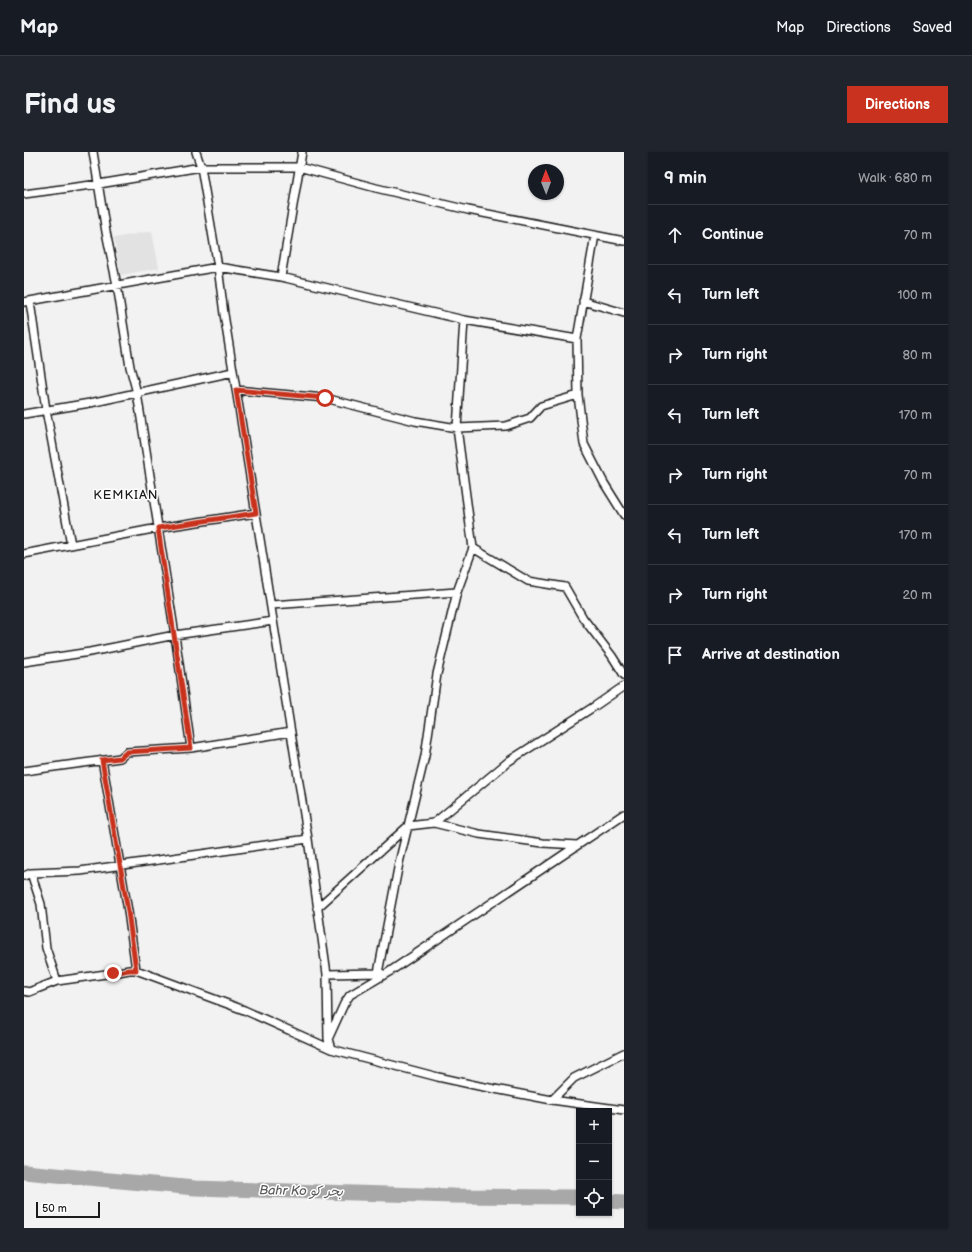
<!DOCTYPE html>
<html lang="en">
<head>
<meta charset="utf-8">
<style>
	:root { --surface:#171b24; --page:#20242c; --text:#f1f3f6; --muted:#9ea1a6; --line:#363941; --accent:#c8321e }
	body { margin:0; font-family:"Balsamiq Sans","Playpen Sans Arabic",sans-serif; background:var(--page); color:var(--text) }
	.controls { position:absolute; right:12px; bottom:12px; display:grid; overflow:hidden; border-radius:0px; box-shadow:0 1px 3px #0004 }
	.controls button { width:36px; height:36px; display:grid; place-items:center; padding:0; border:0; border-bottom:1px solid var(--line); background:var(--surface); color:var(--text); font:20px sans-serif }
	.compass { position:absolute; left:504px; top:12px; width:36px; height:36px; border-radius:50%; background:var(--surface); box-shadow:0 1px 3px #0004; rotate:359deg }
	.scale { position:absolute; left:12px; bottom:10px; width:64px; box-sizing:border-box; padding-left:4px; border:2px solid #1c1c1c; border-top:0; font-size:11px; line-height:14px; white-space:nowrap; color:#1c1c1c; -webkit-text-stroke:3px #fff; paint-order:stroke }
	.stop { position:absolute; width:12px; height:12px; margin:-9px; border:3px solid #c8321e; border-radius:50%; background:#fff }
	.stop.end { background:#c8321e; border-color:#fff; box-shadow:0 1px 4px #0008 }
	.list { margin:0; padding:0; list-style:none }
	h2 { display:flex; justify-content:space-between; align-items:center; height:52px; margin:0; padding:0 16px; font-size:17px }
	h2 small { font-size:13px; font-weight:400; color:var(--muted) }
	.list li { display:grid; grid-template-columns:26px 1fr auto; gap:12px; align-items:center; box-sizing:border-box; height:60px; padding:0 16px; border-top:1px solid var(--line) }
	.list b { display:block; font-size:15px; white-space:nowrap }
	.list em { font-size:13px; font-style:normal; color:var(--muted) }
	.icon { flex:none; width:22px; height:22px; fill:none; stroke:currentColor; stroke-width:2; stroke-linecap:round; stroke-linejoin:round }
	.map { position:relative; flex:none; width:600px; height:1076px; overflow:hidden; border-radius:0px }
	header { display:flex; align-items:center; gap:24px; box-sizing:border-box; height:56px; padding:0 20px; background:var(--surface); border-bottom:1px solid var(--line) }
	header strong { font-size:19px }
	nav { display:flex; gap:22px; margin-inline-start:auto; font-size:14px }
	.intro { display:flex; align-items:center; justify-content:space-between; box-sizing:border-box; height:96px; padding:0 24px }
	h1 { margin:0; font-size:28px }
	.button { padding:10px 18px; border-radius:0px; background:var(--accent); color:#fff; font-size:14px; font-weight:700 }
	main { display:flex; gap:24px; padding:0 24px }
	aside { flex:1; background:var(--surface); border-radius:0px; box-shadow:0 1px 3px #0004 }
	.map>svg:first-child { display:block }
	.built { fill:#e2e2e2 }
	.lines { fill:none; stroke-linecap:round; stroke-linejoin:round }
	.river { stroke:#a8a8a8; stroke-width:15 }
	.minor-casing { stroke:#1c1c1c; stroke-width:10 }
	.minor { stroke:#fff; stroke-width:7 }
	.route { stroke:#c8321e; stroke-width:5 }
	.labels { text-anchor:middle; dominant-baseline:central; stroke-width:3; stroke-linejoin:round; paint-order:stroke }
	.neighbourhood-label { font-size:13px; letter-spacing:1px; fill:#1c1c1c; stroke:#fff }
	.water-label { font-size:13px; font-style:italic; fill:#5b5b5b; stroke:#fff }
</style>
</head>
<body>
<header>
<strong>Map</strong>
<nav><a>Map</a><a>Directions</a><a>Saved</a></nav>
</header>
<div class="intro"><h1>Find us</h1><a class="button">Directions</a></div>
<main>
<div class="map">
<svg width="600" height="1076" viewBox="0 0 600 1076">
	<rect width="100%" height="100%" fill="#f2f2f2"/>
	<filter id="ink" filterUnits="userSpaceOnUse"><feTurbulence type="fractalNoise" baseFrequency=".025" numOctaves="2"/><feDisplacementMap in="SourceGraphic" scale="8" xChannelSelector="R" yChannelSelector="G"/><feConvolveMatrix kernelMatrix="1 2 1 2 8 2 1 2 1" color-interpolation-filters="sRGB"/></filter>
	<g filter="url(#ink)">
		<!-- built -->
		<path class="built" d="M128,79L135,116L97,123L90,86Z"/>
		<g class="lines">
			<!-- river -->
			<path class="river" d="M0,1020L171,1036L429,1044L555,1045
				M585,1049L600,1050"/>
			<defs>
				<path id="minor" d="M69,0L82,80L93,133L106,215L113,241L151,483L167,596
					M172,0L177,15L194,115L200,162L284,687L303,822L304,887L307,897
					M0,42L75,32L177,15H275L352,36L444,58L600,89
					M571,83L553,187L554,243L560,292L580,331L600,363
					M257,125L278,0
					M559,149L600,161
					M0,150L194,115L257,125L440,168L553,187
					M6,150L22,258L47,393
					M212,238L301,246L391,269L433,276L482,274L506,266L517,254L554,243
					M0,262L66,251L209,220
					M449,396L504,429L541,435L559,466L588,504L600,523
					M0,402L134,376L232,361
					M247,453L433,440
					M0,510L66,500L151,483L249,469
					M78,608L104,759L112,818
					M0,619L96,606L103,600L167,596L267,580
					M410,671L485,609L571,554L600,534
					M7,721L17,752L22,796L33,829
					M0,724L7,721L56,719L284,687
					M293,756L384,674L410,671L455,682L519,691L553,693
					M354,821L375,711L401,604L413,522L433,440L449,396L433,276L440,168
					M303,822L357,821
					M0,839L5,840L33,829L89,821L105,818H112L220,858L307,897L414,925L455,934L528,948L600,958
					M305,885L320,852L326,843L365,820L600,662
					M528,948L550,926L600,901"/>
			</defs>
			<!-- minor casing -->
			<use href="#minor" class="minor-casing"/>
			<!-- minor -->
			<use href="#minor" class="minor"/>
		</g>
	</g>
	<g class="lines" filter="url(#ink)">
		<!-- route -->
		<path class="route" d="M89,821L105,818H112L104,759L78,608L96,606L103,600L167,596L134,376L232,361L212,238L301,246"/>
	</g>
	<g class="labels">
		<!-- neighbourhood labels -->
		<g class="neighbourhood-label">
			<text x="102" y="343">KEMKIAN</text>
		</g>
		<!-- water labels -->
		<g class="water-label">
			<text transform="translate(277 1039) rotate(1)">Bahr Ko بحر كو</text>
		</g>
	</g>
</svg>
<div class="controls">
<button>+</button>
<button>−</button>
<button><svg class="icon" aria-label="locate" viewBox="0 0 24 24"><circle cx="12" cy="12" r="6"/><path d="M12 2v4M12 18v4M2 12h4M18 12h4"/></svg></button>
</div>
<svg class="compass" viewBox="-18 -18 36 36"><path d="M0-13l5 13h-10z" fill="#e53935"/><path d="M0 13l5-13h-10z" fill="#9ea1a6"/></svg>
<div class="scale">50 m</div>
<div class="stop" style="left:301px;top:246px"></div>
<div class="stop end" style="left:89px;top:821px"></div>
</div>
<aside>
<h2>9 min<small>Walk · 680 m</small></h2>
<ul class="list">
<li><svg class="icon" aria-label="ahead" viewBox="0 0 24 24"><path d="M12 20V5M6 11l6-6 6 6"/></svg><div><b>Continue</b></div><em>70 m</em></li>
<li><svg class="icon" aria-label="left" viewBox="0 0 24 24"><path d="M17 20v-9H6M10 6l-5 5 5 5"/></svg><div><b>Turn left</b></div><em>100 m</em></li>
<li><svg class="icon" aria-label="right" viewBox="0 0 24 24"><path d="M7 20v-9h11M14 6l5 5-5 5"/></svg><div><b>Turn right</b></div><em>80 m</em></li>
<li><svg class="icon" aria-label="left" viewBox="0 0 24 24"><path d="M17 20v-9H6M10 6l-5 5 5 5"/></svg><div><b>Turn left</b></div><em>170 m</em></li>
<li><svg class="icon" aria-label="right" viewBox="0 0 24 24"><path d="M7 20v-9h11M14 6l5 5-5 5"/></svg><div><b>Turn right</b></div><em>70 m</em></li>
<li><svg class="icon" aria-label="left" viewBox="0 0 24 24"><path d="M17 20v-9H6M10 6l-5 5 5 5"/></svg><div><b>Turn left</b></div><em>170 m</em></li>
<li><svg class="icon" aria-label="right" viewBox="0 0 24 24"><path d="M7 20v-9h11M14 6l5 5-5 5"/></svg><div><b>Turn right</b></div><em>20 m</em></li>
<li><svg class="icon" aria-label="arrive" viewBox="0 0 24 24"><path d="M6 21V4h12l-3 4 3 4H6"/></svg><div><b>Arrive at destination</b></div></li>
</ul>
</aside>
</main>
</body>
</html>
